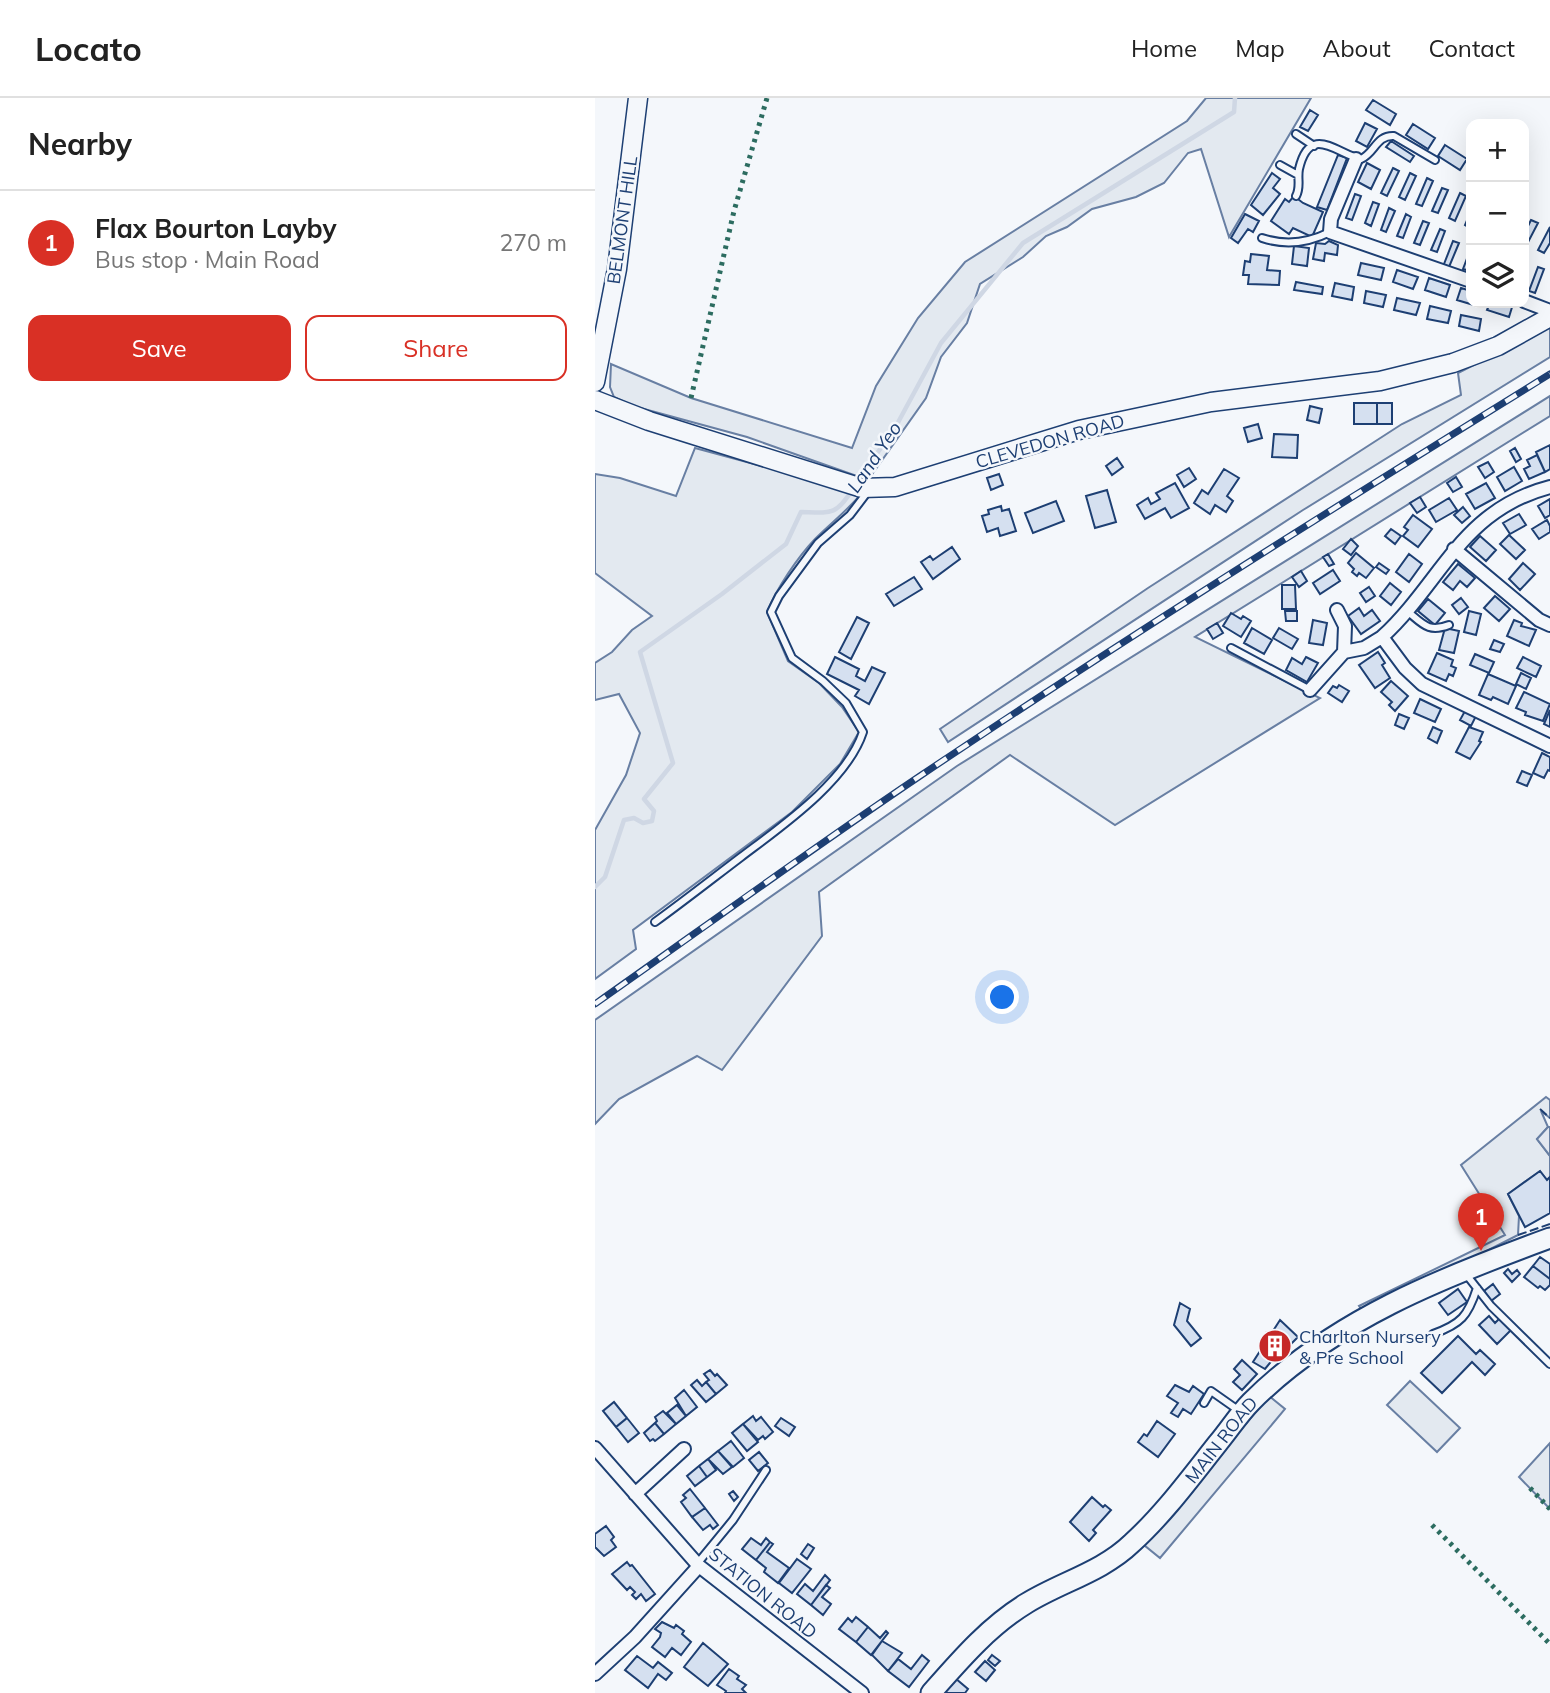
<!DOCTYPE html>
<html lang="en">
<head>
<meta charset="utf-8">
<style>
	:root { --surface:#fff; --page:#f6f6f6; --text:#222; --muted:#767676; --line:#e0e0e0; --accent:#d93025 }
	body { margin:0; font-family:Mulish,sans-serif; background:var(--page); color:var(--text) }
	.controls { position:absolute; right:21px; top:21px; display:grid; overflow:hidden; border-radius:14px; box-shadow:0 7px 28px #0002 }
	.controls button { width:63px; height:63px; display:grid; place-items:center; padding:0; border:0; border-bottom:2px solid var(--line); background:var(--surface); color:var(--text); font:35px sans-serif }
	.you { position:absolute; left:408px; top:900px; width:24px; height:24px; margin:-18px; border:5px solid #fff; border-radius:50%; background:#1a73e8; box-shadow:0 0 0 10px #1a73e833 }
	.badge { display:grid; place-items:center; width:46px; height:46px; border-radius:50%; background:var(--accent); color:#fff; font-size:23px; font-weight:700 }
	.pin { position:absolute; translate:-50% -58px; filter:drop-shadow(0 2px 4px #0008) }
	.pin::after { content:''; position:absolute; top:37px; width:24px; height:21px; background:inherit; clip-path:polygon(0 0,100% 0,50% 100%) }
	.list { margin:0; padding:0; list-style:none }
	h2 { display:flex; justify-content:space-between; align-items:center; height:91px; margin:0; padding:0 28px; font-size:30px }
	h2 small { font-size:23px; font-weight:400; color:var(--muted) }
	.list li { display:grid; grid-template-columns:46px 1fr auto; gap:21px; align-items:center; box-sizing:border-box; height:105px; padding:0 28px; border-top:2px solid var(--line) }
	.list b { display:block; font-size:26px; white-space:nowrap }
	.list p { margin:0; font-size:23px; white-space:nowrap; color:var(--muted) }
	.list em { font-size:23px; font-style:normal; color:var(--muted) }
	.actions { display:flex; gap:14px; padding:21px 28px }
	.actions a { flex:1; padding:16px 0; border:2px solid var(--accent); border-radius:14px; text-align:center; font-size:24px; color:var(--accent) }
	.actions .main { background:var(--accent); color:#fff }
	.icon { flex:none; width:38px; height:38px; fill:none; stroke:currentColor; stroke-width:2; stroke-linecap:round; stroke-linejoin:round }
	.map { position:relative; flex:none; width:955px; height:1595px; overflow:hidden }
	header { display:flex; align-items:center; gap:42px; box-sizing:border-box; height:98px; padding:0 35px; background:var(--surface); border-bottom:2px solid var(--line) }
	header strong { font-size:33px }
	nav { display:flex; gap:38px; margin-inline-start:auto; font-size:24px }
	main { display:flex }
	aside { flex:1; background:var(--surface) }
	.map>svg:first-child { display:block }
	.green { fill:#e3e9f0; stroke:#687fa3; stroke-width:2 }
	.parking { fill:#e3e8f0; stroke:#687fa3; stroke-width:2 }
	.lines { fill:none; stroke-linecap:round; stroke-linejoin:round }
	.stream { stroke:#cfd7e4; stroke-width:4.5 }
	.building { fill:#d5e0f0; stroke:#1d3f73; stroke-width:2 }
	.service-casing { stroke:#1d3f73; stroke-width:10 }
	.minor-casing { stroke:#1d3f73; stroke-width:16 }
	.secondary-casing { stroke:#1d3f73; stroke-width:21 }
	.primary-casing { stroke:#1d3f73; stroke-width:23 }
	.service { stroke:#f4f7fb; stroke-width:6 }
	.minor { stroke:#f4f7fb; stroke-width:12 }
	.secondary { stroke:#f4f7fb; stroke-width:18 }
	.primary { stroke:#f4f7fb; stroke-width:19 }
	.rail-casing { stroke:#1d3f73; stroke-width:7 }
	.rail { stroke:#f4f7fb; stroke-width:4.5; stroke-dasharray:13; stroke-linecap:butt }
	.hedge { stroke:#2c6c60; stroke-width:5; stroke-dasharray:3.5 5; stroke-linecap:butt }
	.fence { stroke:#1d3f73; stroke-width:2; stroke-dasharray:9 3.5; stroke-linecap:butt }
	.labels { text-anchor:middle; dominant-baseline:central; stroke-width:5; stroke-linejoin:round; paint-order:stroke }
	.street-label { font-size:18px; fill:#1d3f73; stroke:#f4f7fb }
	.poi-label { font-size:18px; fill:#1d3f73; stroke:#f4f7fb; text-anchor:start }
	.water-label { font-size:19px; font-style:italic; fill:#1d3f73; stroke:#f4f7fb }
</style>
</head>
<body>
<header>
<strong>Locato</strong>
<nav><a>Home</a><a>Map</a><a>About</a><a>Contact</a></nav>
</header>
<main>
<aside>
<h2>Nearby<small></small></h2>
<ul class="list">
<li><span class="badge">1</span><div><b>Flax Bourton Layby</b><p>Bus stop · Main Road</p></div><em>270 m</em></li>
</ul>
<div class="actions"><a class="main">Save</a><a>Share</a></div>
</aside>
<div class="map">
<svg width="955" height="1595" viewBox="0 0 955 1595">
	<rect width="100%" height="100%" fill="#f4f7fb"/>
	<!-- green -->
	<path class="green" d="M611,0H716L634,139L606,51L593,55L569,85L541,99L497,111L472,129L451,138L428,159L385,186L372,225L346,259L331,300L273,382L152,339L38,308L19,299L15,289L16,266L96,300L257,350L281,288L323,220L370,164L592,23Z
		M955,228V259L708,412L353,644L345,631L553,490L807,326L866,297L863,275Z
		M955,298V318L600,539L725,600L520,727L415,657L224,794L227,838L127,972L102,958L24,1001L0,1026V922L362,668Z
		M100,350L267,395C253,412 236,425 220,441C202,460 182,490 172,514L193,563L224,585L247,609L264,634L245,666L197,714L38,832L41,851L0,881V732L31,677L45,635L24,596L0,602V565L17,554L37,532L57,518L0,475V376L25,380L81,398Z
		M951,999L955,1002V1020L946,1013L953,1029L942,1041L955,1058V1079L952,1082L945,1073L913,1096L924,1118L923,1137L769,1215L764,1208L910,1137L866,1067Z
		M815,1283L865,1330L842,1354L792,1307Z
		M674,1298L690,1311L565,1460L549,1447Z
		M955,1345V1411L924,1379Z"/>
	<!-- parking -->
	<path class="parking" d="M953,1029H955V1058L942,1041Z"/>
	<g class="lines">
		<!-- stream -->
		<path class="stream" d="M261,385L300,330L346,245L428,145L639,14L640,0
			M0,789L10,779L29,722L39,720L48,725L57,723L59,713L49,701L78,665L45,554L127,496L191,446L206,414C235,415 241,418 257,392"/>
	</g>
	<!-- building -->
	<path class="building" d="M778,2L801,16L795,27L771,12Z
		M715,12L723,17L713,33L705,29Z
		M770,25L782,31L772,49L761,43Z
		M818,26L840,40L833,51L811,37Z
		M796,43L819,58L815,64L791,49Z
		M850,47L872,61L865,72L843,58Z
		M743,57L752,60L732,112L722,109Z
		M772,65L785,72L776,91L763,84Z
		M798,70L804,73L792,98L786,95Z
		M677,75L685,81L678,90L685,96L668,117L656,107Z
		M815,75L821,78L810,102L804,99Z
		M832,80L838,83L827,108L821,106Z
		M847,90L853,92L843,115L837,113Z
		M865,95L871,98L860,123L854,120Z
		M760,96L766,98L757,122L751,120Z
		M699,98L708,105L728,114L717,139L698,130L694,136L676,123L690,101L694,104Z
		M778,104L784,106L776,128L770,125Z
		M794,110L800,113L791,134L786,132Z
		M876,113V129L875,130L870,127Z
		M650,116L664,123L658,134L653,131L643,145L636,140Z
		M811,116L816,119L808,140L802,138Z
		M936,122L943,125L930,150L929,136Z
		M828,123L834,125L825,147L819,145Z
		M955,129V145L949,155L943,152Z
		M845,131L850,133L842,154L836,152Z
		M734,143L743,147L742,157L730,155L729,163L718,161L721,145L730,146Z
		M858,143L864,145L854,169L849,166Z
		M699,148L714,150L712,168L697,166Z
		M876,150V169L875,173L868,171Z
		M656,156L674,158L672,172L685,173L684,187L653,186L654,177H648L650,163L655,164Z
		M766,165L789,170L786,182L763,177Z
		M943,169L949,171L940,195L934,193Z
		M802,172L823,179L818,191L798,184Z
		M834,180L855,187L851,199L830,192Z
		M701,184L728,189L727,196L699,192Z
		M740,185L759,189L757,202L737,198Z
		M866,190L876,193V205H883L882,208L862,202Z
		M771,193L791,197L788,209L769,205Z
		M802,200L825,205L821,217L799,212Z
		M895,205L918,206L914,219L892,212Z
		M835,208L856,213L853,225L832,221Z
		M866,217L886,221L884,233L864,228Z
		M759,305H782V326H759Z
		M782,305H797V326H782Z
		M715,308L727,311L724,325L712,322Z
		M663,326L667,340L653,344L649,330Z
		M679,336L703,337L702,360L677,359Z
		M955,347V371L950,374L941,354Z
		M920,350L926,361L921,364L915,353Z
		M942,357L950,374L934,381L929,371L935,368L932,362Z
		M522,360L528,369L517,377L511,368Z
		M893,364L899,374L890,380L883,369Z
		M919,369L927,383L910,393L902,379Z
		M594,370L601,381L589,389L582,377Z
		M629,371L644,380L632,398L638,403L631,414L620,407L615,416L599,405L607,392L613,396Z
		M404,376L408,387L396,392L392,380Z
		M861,379L867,389L858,394L852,385Z
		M580,385L594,410L576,420L570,410L550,421L542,407L553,400L556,406L565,401L561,395Z
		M891,385L900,400L880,411L871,396Z
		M512,392L521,424L500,430L491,398Z
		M825,399L831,409L822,415L815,405Z
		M854,400L862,412L841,424L834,412Z
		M955,401V417L950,420L943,408Z
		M461,403L469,423L438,435L430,415Z
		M406,408L407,413L414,411L421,433L405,438L403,430L392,434L387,418L394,416L393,412Z
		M868,409L875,418L867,425L859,417Z
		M924,416L931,427L915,436L908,425Z
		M818,417L837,431L823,449L808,438L813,432L809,429Z
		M952,422L955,428V434L944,441L937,431Z
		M796,431L806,438L800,446L790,438Z
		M914,437L930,452L921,461L905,446Z
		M885,438L901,452L891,463L875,449Z
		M756,441L763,448L756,457L748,451Z
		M357,449L365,461L338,481L326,464L335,458L338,462Z
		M761,455L779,470L771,480L764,475L762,478L757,474L759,471L753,465Z
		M733,456L739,466L734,468L728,459Z
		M814,456L827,466L814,484L801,474Z
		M784,465L794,472L791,476L781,469Z
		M928,465L940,476L925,492L914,481Z
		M863,466L880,480L872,489L865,483L858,492L848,484Z
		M738,472L745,483L725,496L718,485Z
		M706,473L712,483L704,489L697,479Z
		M319,479L327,491L299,508L291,496Z
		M795,485L806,494L796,507L785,498Z
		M687,487H700L701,511H687Z
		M774,489L780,498L771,504L765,495Z
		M900,498L915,511L904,523L889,510Z
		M866,500L873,509L864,516L857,507Z
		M833,501L850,515L840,527L823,513Z
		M764,510L769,518L777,512L785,523L766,536L753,518Z
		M690,513H702V523H691Z
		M874,513L886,516L881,537L869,534Z
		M636,515L646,521L648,518L656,523L646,539L628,528Z
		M262,519L274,525L256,561L244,554Z
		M718,522L732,525L728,547L714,545Z
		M919,522L927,525L926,528L941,532L934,548L912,538Z
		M622,525L628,535L618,541L612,531Z
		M657,530L677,542L669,556L649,545Z
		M684,530L703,541L697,551L678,540Z
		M850,530L864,533L859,555L844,552Z
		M899,542L909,546L905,554L895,551Z
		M783,554L790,565L787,567L795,580L780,590L764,567Z
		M842,555L858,562L856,568L861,570L858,578L854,576L851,583L833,575Z
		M880,556L899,564L894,575L875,567Z
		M240,559L264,571L261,578L270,583L277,569L290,575L274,606L260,598L264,592L232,576Z
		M711,559L723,565L712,584L691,572L697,560L707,566Z
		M928,559L946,568L941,579L922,570Z
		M926,575L936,580L931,591L921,586Z
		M893,576L921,588L913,606L898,599L896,602L884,597Z
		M796,583L813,598L800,613L794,607L797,604L786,594Z
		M744,587L754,593L747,604L733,595L738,588L742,590Z
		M929,594L955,606L948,623L930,617L931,614L921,610Z
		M825,601L846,611L840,624L819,615Z
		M955,612V629L949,626Z
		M870,613L881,618L876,628L865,622Z
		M804,616L814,620L809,631L800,627Z
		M838,629L847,633L842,645L833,640Z
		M874,629L888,634L884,643L886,644L875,661L861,654Z
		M947,655L955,659V673L953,672L949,680L938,675Z
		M927,673L937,677L932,688L922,684Z
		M945,1073L952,1082L955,1079V1115L930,1129L913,1096Z
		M945,1159L955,1166V1181L938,1168Z
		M938,1168L955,1181V1187L950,1192L945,1188L943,1190L929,1179Z
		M913,1171L917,1176L922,1172L925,1176L917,1184L909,1175Z
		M898,1186L905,1196L896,1203L889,1193Z
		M863,1191L872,1204L853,1217L844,1205Z
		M585,1205L595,1211L592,1223L606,1240L596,1248L579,1227Z
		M894,1218L900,1225L904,1221L916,1232L902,1246L884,1227Z
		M685,1222L703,1239L696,1246L694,1245L687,1250L670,1271L658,1264Z
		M863,1238L881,1256L885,1252L900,1266L890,1277L877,1264L847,1295L826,1275Z
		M647,1262L662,1276L647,1292L638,1284L645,1277L639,1271Z
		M115,1272L120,1278L122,1276L132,1287L121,1296L111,1284L114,1282L109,1276Z
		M102,1282L107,1288L111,1284L121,1296L111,1304L96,1287Z
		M580,1287L594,1294L598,1288L609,1296L596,1316L588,1311L583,1319L576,1315L583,1305L572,1298Z
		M89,1292L102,1309L91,1318L80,1300Z
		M19,1304L32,1320L21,1329L8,1313Z
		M82,1307L91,1318L81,1326L72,1315Z
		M68,1313L81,1326L69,1336L60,1325L62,1323L60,1319Z
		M158,1318L161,1323L166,1319L178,1334L170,1341L168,1338L163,1342L148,1326Z
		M32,1320L44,1335L33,1344L21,1329Z
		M186,1320L200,1329L194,1338L180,1328Z
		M562,1323L580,1336L563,1359L543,1344L549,1336L552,1338Z
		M60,1325L69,1336L60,1343L58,1341L55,1343L49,1335Z
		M148,1326L163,1344L152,1353L137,1335Z
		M136,1343L149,1360L138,1369L123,1353Z
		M123,1353L137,1369L128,1376L113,1361Z
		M164,1354L173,1365L163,1373L154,1362Z
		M113,1361L121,1372L112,1379L104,1368Z
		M104,1368L112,1379L100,1388L92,1378Z
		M95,1391L110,1410L97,1419L86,1404L91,1400L88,1397Z
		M138,1393L143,1399L139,1403L134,1396Z
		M497,1399L508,1409L510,1407L516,1412L498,1432L501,1435L494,1443L475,1424Z
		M110,1410L123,1427L118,1431L115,1427L108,1432L97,1419Z
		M11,1428L19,1439L16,1442L21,1449L9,1458L0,1449V1436Z
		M156,1440L166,1447L171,1440L175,1444L161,1462L147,1451Z
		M175,1444L178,1446L172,1454L194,1470L183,1485L169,1474L171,1470L161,1462Z
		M213,1446L219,1450L212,1461L206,1456Z
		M202,1461L216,1471L197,1495L184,1485Z
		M32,1464L35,1468L37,1467L60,1496L51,1503L46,1496L41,1501L37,1497L40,1494L35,1489L32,1492L17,1476Z
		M230,1477L235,1482L216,1507L202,1496L210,1486L218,1493Z
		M231,1487L235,1490L227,1499L236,1506L228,1517L216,1507Z
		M261,1519L273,1529L261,1544L244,1531L253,1520L257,1524Z
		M67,1524L79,1530L81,1527L89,1533L87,1536L96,1544L86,1557L77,1550L70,1559L57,1549L65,1539L66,1535L60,1531Z
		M273,1529L285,1540L291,1533L293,1535L276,1557L261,1544Z
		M287,1543L307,1555L293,1573L277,1557Z
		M108,1545L133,1566L113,1588L89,1569Z
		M327,1557L334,1563L314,1589L293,1573L303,1561L316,1571Z
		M397,1557L405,1563L400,1568L393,1562Z
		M42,1558L58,1570L63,1564L77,1575L71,1582L63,1576L53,1590L30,1572Z
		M390,1563L400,1572L391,1583L380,1574Z
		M134,1571L144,1578L142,1581L151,1587L147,1591L151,1595H130L131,1593L122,1587Z
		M360,1580L373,1591L370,1595H348Z"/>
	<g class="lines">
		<defs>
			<path id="service" d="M701,36L719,48
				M685,67L703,77
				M701,98C706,89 702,81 704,71C715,24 743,57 766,61C780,55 781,37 799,38L840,62
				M667,140C691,148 713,145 735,134
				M812,513C828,526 833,535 854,527
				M636,550L715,592
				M60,824C89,803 117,781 146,759C187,728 252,683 268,634L251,605L228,583L197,560L176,514L184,498L223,445L255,417L274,392
				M870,1175L896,1208L955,1266
				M838,1236C866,1226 873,1218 882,1190
				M609,1305L616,1293L643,1312
				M102,1466L138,1422L171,1372"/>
			<path id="minor" d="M761,61L736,121L735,134L876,183
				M929,203L955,213
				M859,451L944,522L955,527
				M742,512L750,528L749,554
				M787,539C847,484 866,412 955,389
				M715,592L749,554L769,550L787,539L810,570L827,586L955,648
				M0,1350L104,1468L267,1595
				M40,1396L89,1351
				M0,1576L40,1539L104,1468"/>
			<path id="secondary" d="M0,284L22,171L43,0
				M0,302L54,323L267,390L300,389L484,332L616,304L785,283L858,265L903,248L955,219"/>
			<g id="primary">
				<path id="s1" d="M336,1595C365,1562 394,1528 432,1505C466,1484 507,1474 537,1445C569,1416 596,1379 623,1345C634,1332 644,1316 656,1304C738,1222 848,1179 955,1140"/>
			</g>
		</defs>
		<!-- service casing -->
		<use href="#service" class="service-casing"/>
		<!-- minor casing -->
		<use href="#minor" class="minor-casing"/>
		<!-- secondary casing -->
		<use href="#secondary" class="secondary-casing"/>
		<!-- primary casing -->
		<use href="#primary" class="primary-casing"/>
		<!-- service -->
		<use href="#service" class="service"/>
		<!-- minor -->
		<use href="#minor" class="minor"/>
		<!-- secondary -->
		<use href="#secondary" class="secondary"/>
		<!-- primary -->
		<use href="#primary" class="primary"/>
		<defs>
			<path id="rail" d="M0,906C108,830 215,752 325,678C532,539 743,407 955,276"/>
		</defs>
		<!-- rail casing -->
		<use href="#rail" class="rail-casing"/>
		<!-- rail -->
		<use href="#rail" class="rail"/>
		<!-- hedge -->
		<path class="hedge" d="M96,300L139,113L172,0
			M935,1390L955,1411
			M837,1427L955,1546"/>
		<!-- fence -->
		<path class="fence" d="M945,1011L955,1020
			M923,1137L955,1126"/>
	</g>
	<!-- icons -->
	<defs>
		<symbol id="building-disc" viewBox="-11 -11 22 22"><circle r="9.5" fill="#c62828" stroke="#f4f7fb"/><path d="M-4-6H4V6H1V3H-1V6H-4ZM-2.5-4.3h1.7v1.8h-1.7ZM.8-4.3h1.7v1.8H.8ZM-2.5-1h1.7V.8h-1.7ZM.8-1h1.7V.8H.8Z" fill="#fff"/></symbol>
	</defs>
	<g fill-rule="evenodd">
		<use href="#building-disc" x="661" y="1229" width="38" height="38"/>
	</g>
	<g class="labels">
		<!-- street labels -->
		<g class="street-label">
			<text transform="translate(27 122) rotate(-82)">BELMONT HILL</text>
			<text transform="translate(455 343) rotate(-16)">CLEVEDON ROAD</text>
			<text stroke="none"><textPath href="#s1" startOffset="390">MAIN ROAD</textPath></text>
			<text transform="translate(168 1495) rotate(39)">STATION ROAD</text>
		</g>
		<!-- poi labels -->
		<g class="poi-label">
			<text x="704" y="1238">Charlton Nursery<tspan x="704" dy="21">&amp; Pre School</tspan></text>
		</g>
		<!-- water labels -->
		<g class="water-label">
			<text transform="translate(279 359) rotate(-56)">Land Yeo</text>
		</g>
	</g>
</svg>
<div class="controls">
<button>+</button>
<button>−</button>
<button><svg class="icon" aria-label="layers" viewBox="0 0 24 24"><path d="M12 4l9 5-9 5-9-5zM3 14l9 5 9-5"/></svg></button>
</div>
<div class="you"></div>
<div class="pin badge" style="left:886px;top:1153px">1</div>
</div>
</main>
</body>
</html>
